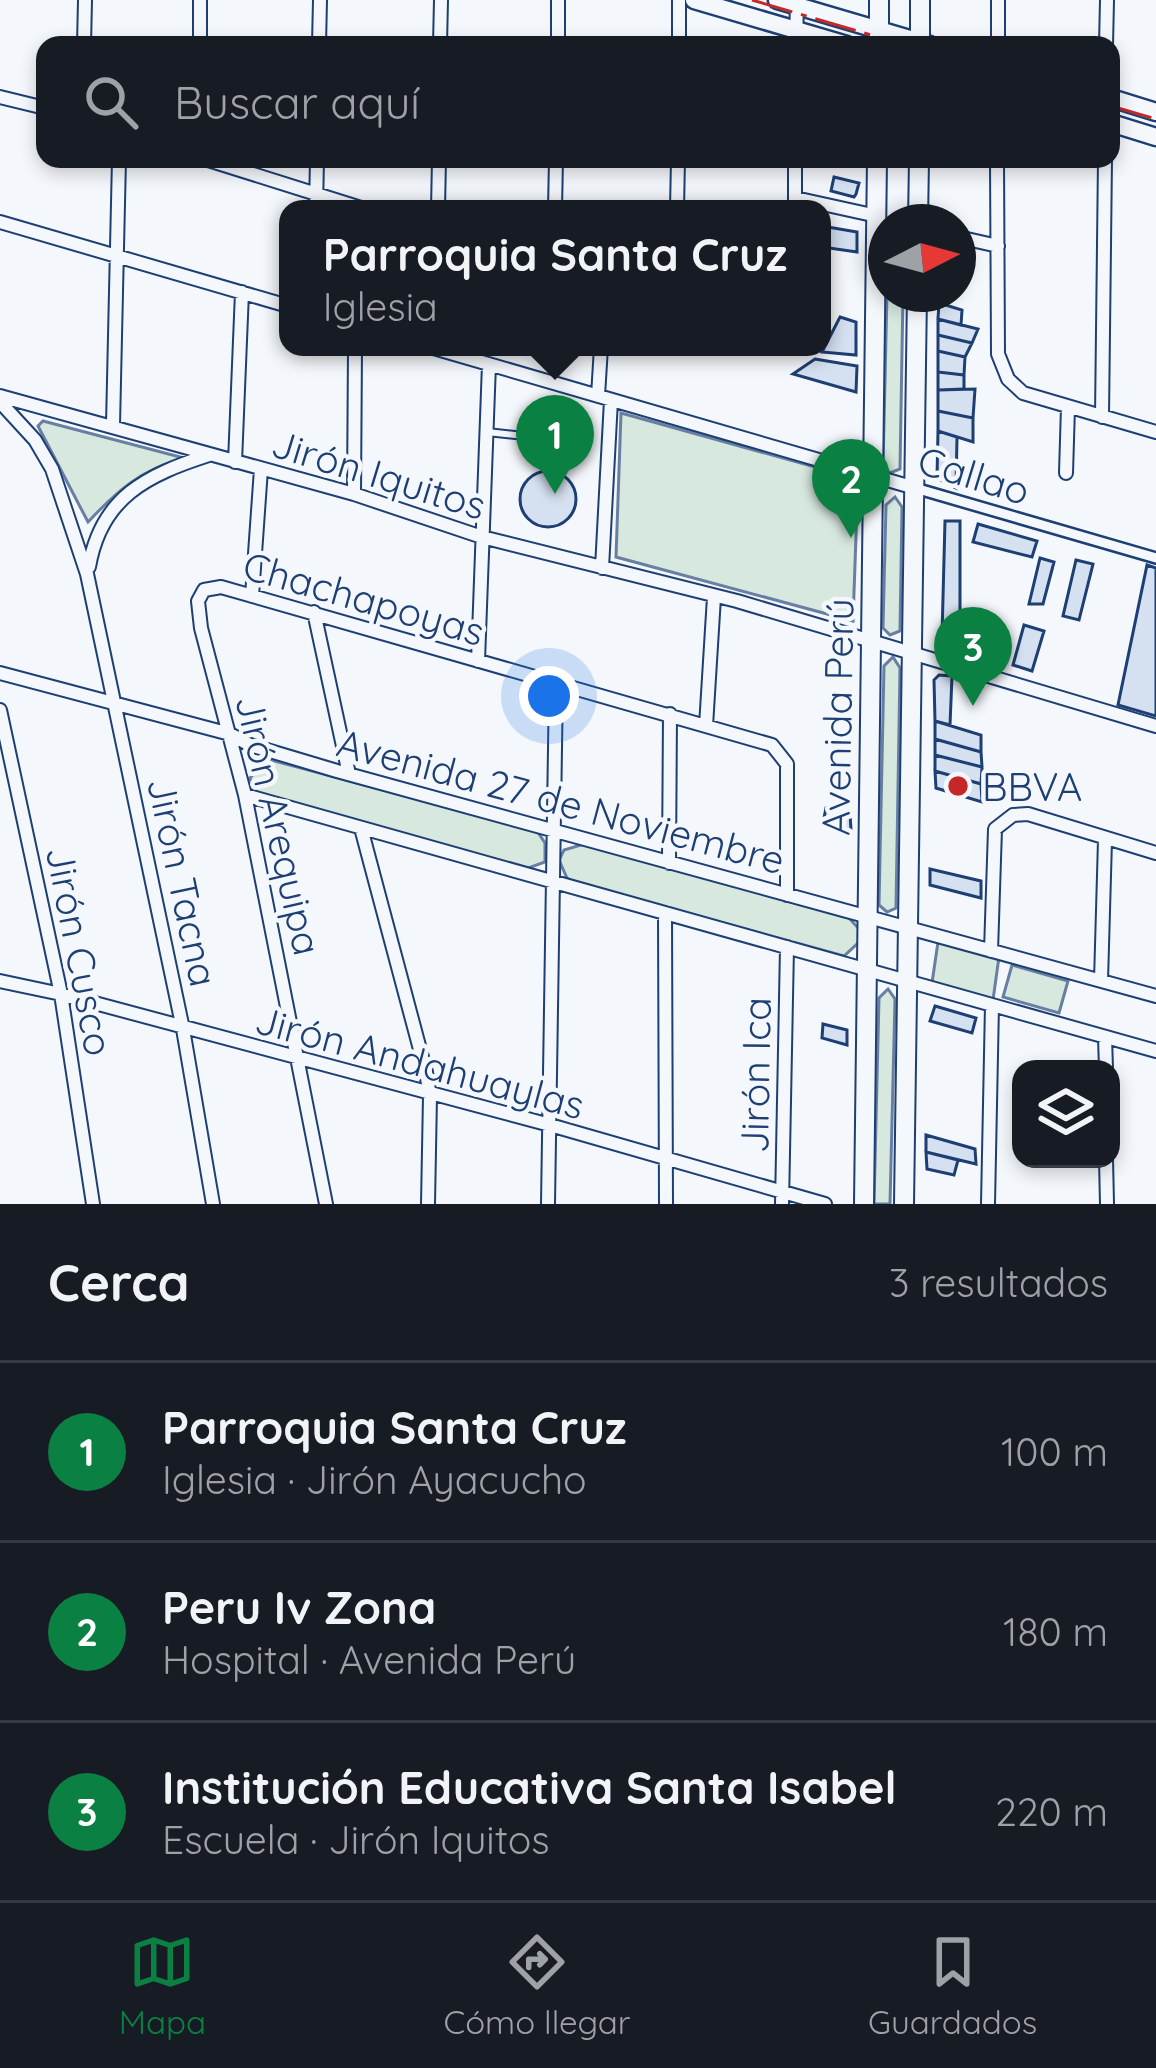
<!DOCTYPE html>
<html lang="es">
<head>
<meta charset="utf-8">
<style>
	:root { --surface:#171b24; --page:#20242c; --text:#f1f3f6; --muted:#9ea1a6; --line:#363941; --accent:#0b8043 }
	body { margin:0; font-family:Quicksand,sans-serif; background:var(--page); color:var(--text) }
	.controls { position:absolute; right:36px; bottom:36px; display:grid; overflow:hidden; border-radius:24px; box-shadow:0 6px 18px #0003 }
	.controls button { width:108px; height:108px; display:grid; place-items:center; padding:0; border:0; border-bottom:3px solid var(--line); background:var(--surface); color:var(--text); font:60px sans-serif }
	.compass { position:absolute; left:868px; top:204px; width:108px; height:108px; border-radius:50%; background:var(--surface); box-shadow:0 6px 18px #0003; rotate:84deg }
	.you { position:absolute; left:549px; top:696px; width:42px; height:42px; margin:-30px; border:9px solid #fff; border-radius:50%; background:#1a73e8; box-shadow:0 0 0 18px #1a73e833 }
	.badge { display:grid; place-items:center; width:78px; height:78px; border-radius:50%; background:var(--accent); color:#fff; font-size:39px; font-weight:700 }
	.pin { position:absolute; translate:-50% -99px; filter:drop-shadow(0 3px 6px #0008) }
	.pin::after { content:''; position:absolute; top:63px; width:42px; height:36px; background:inherit; clip-path:polygon(0 0,100% 0,50% 100%) }
	.popup { position:absolute; left:279px; top:200px; width:552px; height:156px; box-sizing:border-box; display:grid; place-content:center; border-radius:24px; background:var(--surface); filter:drop-shadow(0 3px 9px #0005); font-size:39px; white-space:nowrap; color:var(--muted) }
	.popup b { font-size:45px; color:var(--text) }
	.popup::after { content:''; position:absolute; left:50%; top:100%; margin-left:-24px; border:24px solid transparent; border-top-color:var(--surface) }
	.list { margin:0; padding:0; list-style:none }
	h2 { display:flex; justify-content:space-between; align-items:center; height:156px; margin:0; padding:0 48px; font-size:51px }
	h2 small { font-size:39px; font-weight:400; color:var(--muted) }
	.list li { display:grid; grid-template-columns:78px 1fr auto; gap:36px; align-items:center; box-sizing:border-box; height:180px; padding:0 48px; border-top:3px solid var(--line) }
	.list b { display:block; font-size:45px; white-space:nowrap }
	.list p { margin:0; font-size:39px; white-space:nowrap; color:var(--muted) }
	.list em { font-size:39px; font-style:normal; color:var(--muted) }
	.icon { flex:none; width:66px; height:66px; fill:none; stroke:currentColor; stroke-width:2; stroke-linecap:round; stroke-linejoin:round }
	.map { position:relative; flex:none; width:1156px; height:1204px; overflow:hidden }
	.search { position:absolute; background:var(--surface); box-shadow:0 6px 18px #0003; left:36px; right:36px; top:36px; height:132px; display:flex; align-items:center; gap:30px; box-sizing:border-box; padding:0 42px; border-radius:24px; color:var(--muted); font-size:45px }
	.sheet { height:696px; background:var(--surface) }
	nav { display:flex; justify-content:space-around; align-items:center; box-sizing:border-box; height:168px; border-top:3px solid var(--line); background:var(--surface); font-size:33px; color:var(--muted) }
	nav a { display:grid; justify-items:center; gap:6px }
	nav .on { color:var(--accent) }
	.map>svg:first-child { display:block }
	.green { fill:#d7e8df; stroke:#687fa3; stroke-width:3 }
	.building { fill:#d5e0f0; stroke:#1d3f73; stroke-width:3 }
	.lines { fill:none; stroke-linecap:round; stroke-linejoin:round }
	.service-casing { stroke:#1d3f73; stroke-width:10 }
	.pedestrian-casing { stroke:#1d3f73; stroke-width:14 }
	.minor-casing { stroke:#1d3f73; stroke-width:16 }
	.secondary-casing { stroke:#1d3f73; stroke-width:21 }
	.primary-casing { stroke:#1d3f73; stroke-width:22 }
	.service { stroke:#f4f7fb; stroke-width:6 }
	.pedestrian { stroke:#f4f7fb; stroke-width:9 }
	.minor { stroke:#f4f7fb; stroke-width:12 }
	.secondary { stroke:#f4f7fb; stroke-width:16 }
	.primary { stroke:#f4f7fb; stroke-width:18 }
	.power { stroke:#c62828; stroke-width:3; stroke-dasharray:42 9 6 9; stroke-linecap:butt }
	.poi-dot { fill:#c62828; stroke:#f4f7fb; stroke-width:4.5 }
	.labels { text-anchor:middle; dominant-baseline:central; stroke-width:9; stroke-linejoin:round; paint-order:stroke }
	.street-label { font-size:39px; fill:#1d3f73; stroke:#f4f7fb }
	.poi-label { font-size:39px; fill:#1d3f73; stroke:#f4f7fb; text-anchor:start }
</style>
</head>
<body>
<div class="map">
<svg width="1156" height="1204" viewBox="0 0 1156 1204">
	<rect width="100%" height="100%" fill="#f4f7fb"/>
	<!-- green -->
	<path class="green" d="M887,294H903L900,469L890,473L883,466Z
		M621,413L858,479L853,621L616,557Z
		M43,421L184,458C141,470 118,490 88,522L38,426Z
		M895,497L902,507L900,631L890,635L883,628L886,505Z
		M893,657L900,668L896,908L887,912L879,905L884,666Z
		M267,759L537,831L545,843V862L523,870L263,796L253,789L250,778Z
		M584,844L849,918L859,929V942L844,956L573,882L567,878L559,860L564,850Z
		M938,942L999,957L993,1000L932,983Z
		M1012,965L1068,981L1059,1013L1003,997Z
		M888,989L895,999L890,1204H874L879,998Z"/>
	<!-- building -->
	<path class="building" d="M834,177L859,183L856,194L854,197L831,191Z
		M822,226L857,232V252L822,247Z
		M939,303L962,310L961,325L938,319Z
		M840,317L856,322V355L822,352Z
		M938,319L978,329L972,343L938,335Z
		M938,335L972,343L965,357L938,351Z
		M938,351L965,357L964,375L938,372Z
		M815,359L857,366L856,392L793,374Z
		M938,372L964,375V389L938,390Z
		M975,389L973,418L938,411V390Z
		M938,411L973,418V442L938,431Z
		M938,431L957,437L956,488L937,478Z
		M520 499a28 28 0 1 1 56 0a28 28 0 1 1-56 0Z
		M945,521H960V634L942,636Z
		M978,524L1037,541L1032,557L973,542Z
		M1040,558L1054,562L1043,604H1029Z
		M1076,560L1093,564L1079,620L1063,616Z
		M1147,565L1156,568V716L1118,705Z
		M1024,625L1044,631L1032,671L1013,665Z
		M939,675L952,676L950,725L935,721L934,680Z
		M935,721L981,735V752L935,739Z
		M935,739L981,752L982,767L935,755Z
		M935,755L982,767L981,784L935,771Z
		M935,771L981,784L982,802L936,788Z
		M826,808L850,814L851,830L823,823Z
		M930,869L981,881V898L930,885Z
		M935,1006L976,1018L972,1033L930,1021Z
		M823,1024L847,1030V1045L822,1038Z
		M926,1135L975,1149L976,1164L926,1152Z
		M926,1152L958,1160L954,1175L927,1169Z"/>
	<g class="lines">
		<defs>
			<path id="service" d="M487,432L572,441"/>
			<path id="pedestrian" d="M915,488L1156,558"/>
			<path id="minor" d="M679,0V45
				M998,0V45
				M84,45L85,0
				M200,45V0
				M319,45L320,0
				M440,45L441,0
				M558,45V0
				M796,45L797,0
				M1106,45L1107,0
				M0,97L45,108
				M205,159L364,209
				M997,159L998,354L1008,379L1023,393L1156,432
				M795,198L877,216
				M316,209L317,159
				M438,209L439,159
				M555,209L556,159
				M677,209L678,159
				M795,209V159
				M0,222L288,306
				M958,237L998,246
				M430,347L915,488
				M0,396L354,494L482,537L737,601L1156,726
				M598,396L601,347
				M0,402L35,440L52,469L87,574L183,1029L213,1204
				M1102,417L1105,159
				M113,425L119,159
				M235,462L242,292
				M1066,473L1068,407
				M354,494L355,347
				M89,567C101,497 147,475 209,455
				M602,568L611,400
				M252,596L261,469
				M314,612L349,774
				M478,661L489,364
				M0,673L230,734L250,745L337,771L1156,996
				M0,710L61,994L93,1204
				M706,726L714,597
				M245,795L1156,1051
				M361,828L426,1072L430,1096L428,1204
				M669,863L670,714
				M665,913L666,1204
				M991,951L995,829L1013,815L1028,814L1156,853
				M0,981L61,994L550,1125L825,1204
				M1101,981L1105,840
				M1105,1037L1106,1069
				M1106,1159L1107,1204
				M326,1204L245,795L201,628L198,601L204,590L221,587L772,745L787,764V895
				M548,1204L556,683
				M782,1204L787,947
				M988,1204L992,1005"/>
			<path id="secondary" d="M694,0L847,45
				M777,0L930,45
				M1111,98L1156,112
				M1111,123L1156,137"/>
			<path id="primary" d="M879,45V0
				M920,45V0
				M918,222L919,159
				M864,1204L877,159
				M904,1204L917,294"/>
		</defs>
		<!-- service casing -->
		<use href="#service" class="service-casing"/>
		<!-- pedestrian casing -->
		<use href="#pedestrian" class="pedestrian-casing"/>
		<!-- minor casing -->
		<use href="#minor" class="minor-casing"/>
		<!-- secondary casing -->
		<use href="#secondary" class="secondary-casing"/>
		<!-- primary casing -->
		<use href="#primary" class="primary-casing"/>
		<!-- service -->
		<use href="#service" class="service"/>
		<!-- pedestrian -->
		<use href="#pedestrian" class="pedestrian"/>
		<!-- minor -->
		<use href="#minor" class="minor"/>
		<!-- secondary -->
		<use href="#secondary" class="secondary"/>
		<!-- primary -->
		<use href="#primary" class="primary"/>
		<!-- power -->
		<path class="power" d="M752,0L905,45
			M1111,106L1156,119"/>
	</g>
	<!-- markers -->
	<circle class="poi-dot" cx="958" cy="786" r="12"/>
	<g class="labels">
		<!-- street labels -->
		<g class="street-label">
			<text transform="translate(379 474) rotate(17)">Jirón Iquitos</text>
			<text transform="translate(974 475) rotate(17)">Callao</text>
			<text transform="translate(364 598) rotate(16)">Chachapoyas</text>
			<text transform="translate(837 717) rotate(-89)">Avenida Perú</text>
			<text transform="translate(561 801) rotate(15)">Avenida 27 de Noviembre</text>
			<text transform="translate(279 825) rotate(77)">Jirón Arequipa</text>
			<text transform="translate(183 882) rotate(78)">Jirón Tacna</text>
			<text transform="translate(80 951) rotate(79)">Jirón Cusco</text>
			<text transform="translate(420 1062) rotate(15)">Jirón Andahuaylas</text>
			<text transform="translate(755 1075) rotate(-89)">Jirón Ica</text>
		</g>
		<!-- poi labels -->
		<g class="poi-label">
			<text x="982" y="786">BBVA</text>
		</g>
	</g>
</svg>
<div class="controls">
<button><svg class="icon" aria-label="layers" viewBox="0 0 24 24"><path d="M12 4l9 5-9 5-9-5zM3 14l9 5 9-5"/></svg></button>
</div>
<svg class="compass" viewBox="-18 -18 36 36"><path d="M0-13l5 13h-10z" fill="#e53935"/><path d="M0 13l5-13h-10z" fill="#9ea1a6"/></svg>
<div class="you"></div>
<div class="pin badge" style="left:555px;top:494px">1</div>
<div class="popup"><b>Parroquia Santa Cruz</b>Iglesia</div>
<div class="pin badge" style="left:851px;top:538px">2</div>
<div class="pin badge" style="left:973px;top:706px">3</div>
<div class="search"><svg class="icon" aria-label="search" viewBox="0 0 24 24"><circle cx="10" cy="10" r="6"/><path d="M15 15l6 6"/></svg>Buscar aquí</div>
</div>
<section class="sheet">
<h2>Cerca<small>3 resultados</small></h2>
<ul class="list">
<li><span class="badge">1</span><div><b>Parroquia Santa Cruz</b><p>Iglesia · Jirón Ayacucho</p></div><em>100 m</em></li>
<li><span class="badge">2</span><div><b>Peru Iv Zona</b><p>Hospital · Avenida Perú</p></div><em>180 m</em></li>
<li><span class="badge">3</span><div><b>Institución Educativa Santa Isabel</b><p>Escuela · Jirón Iquitos</p></div><em>220 m</em></li>
</ul>
</section>
<nav>
<a class="on"><svg class="icon" aria-label="map" viewBox="0 0 24 24"><path d="M3 6l6-2 6 2 6-2v14l-6 2-6-2-6 2zM9 4v14M15 6v14"/></svg>Mapa</a>
<a><svg class="icon" aria-label="directions" viewBox="0 0 24 24"><path d="M12 3l9 9-9 9-9-9zM9 14v-3h6M13 9l2 2-2 2"/></svg>Cómo llegar</a>
<a><svg class="icon" aria-label="saved" viewBox="0 0 24 24"><path d="M7 4h10v16l-5-4-5 4z"/></svg>Guardados</a>
</nav>
</body>
</html>
